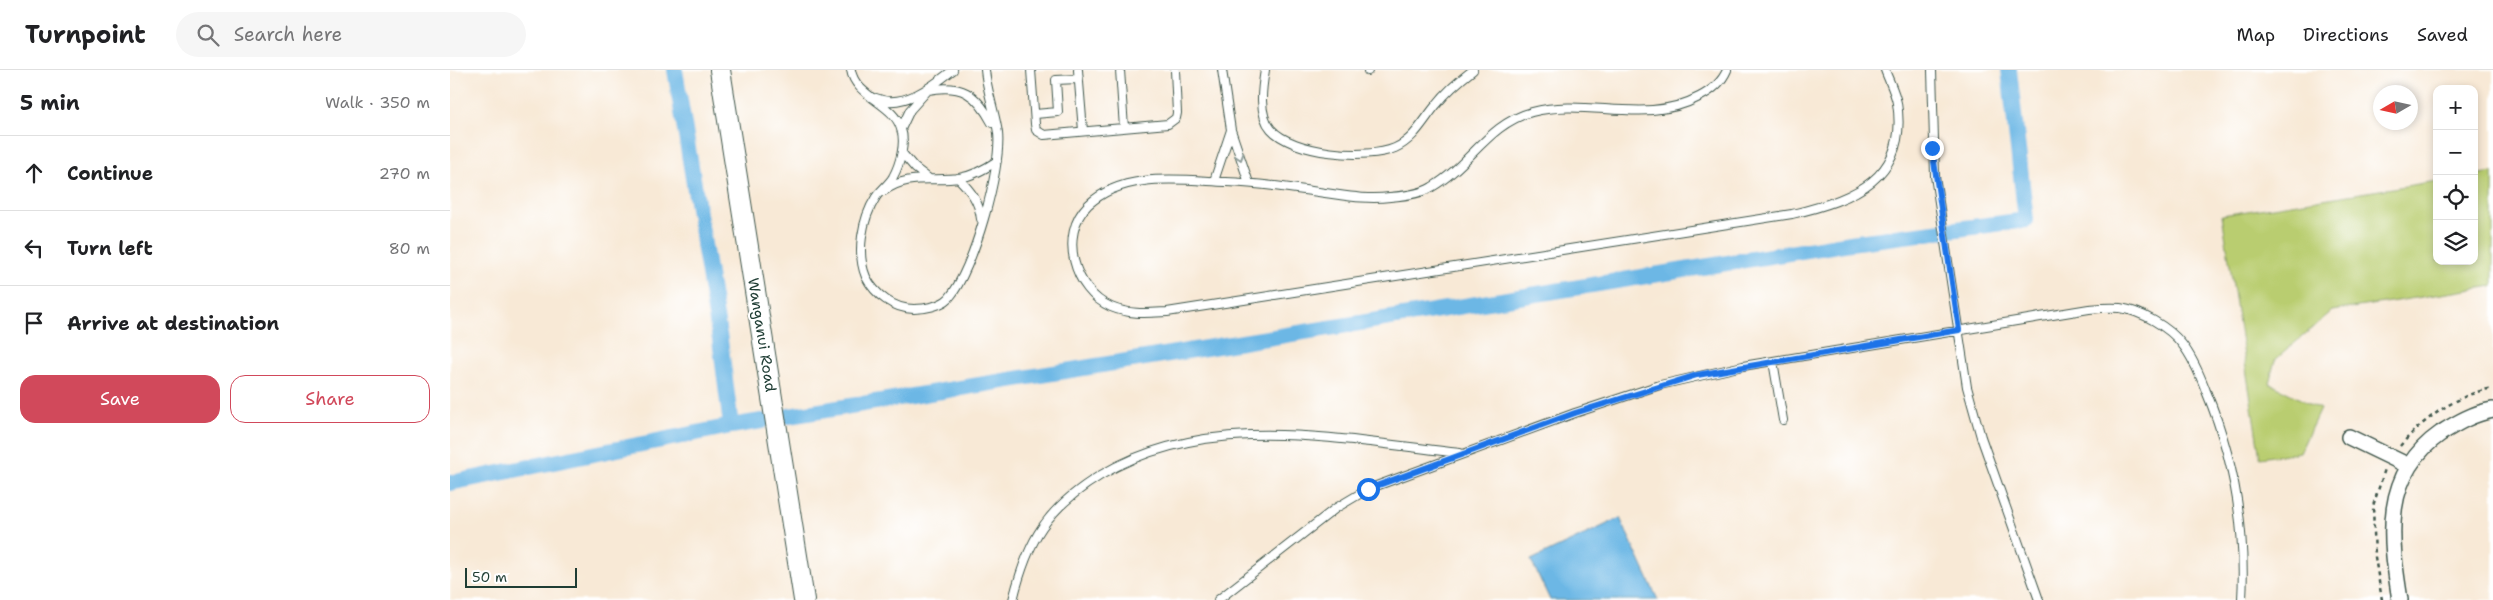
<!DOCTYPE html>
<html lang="en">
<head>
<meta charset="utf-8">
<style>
	:root { --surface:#fff; --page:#f6f6f6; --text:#202124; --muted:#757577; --line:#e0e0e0; --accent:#d1495b }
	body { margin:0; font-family:"Shantell Sans",sans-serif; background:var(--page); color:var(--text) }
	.controls { position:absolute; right:15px; top:15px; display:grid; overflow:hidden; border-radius:10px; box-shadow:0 2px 8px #0003 }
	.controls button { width:45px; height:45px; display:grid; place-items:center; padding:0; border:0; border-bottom:1px solid var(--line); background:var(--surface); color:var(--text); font:25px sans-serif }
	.compass { position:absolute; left:1923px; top:15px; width:45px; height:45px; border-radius:50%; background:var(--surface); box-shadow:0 2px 8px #0003; rotate:261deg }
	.scale { position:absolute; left:15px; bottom:12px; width:112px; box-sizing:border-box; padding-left:5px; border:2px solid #1f3d34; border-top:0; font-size:14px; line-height:18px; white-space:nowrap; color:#1f3d34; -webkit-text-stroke:4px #fff; paint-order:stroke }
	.stop { position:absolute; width:15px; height:15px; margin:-11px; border:4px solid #1a73e8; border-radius:50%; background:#fff }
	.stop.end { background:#1a73e8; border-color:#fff; box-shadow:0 1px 5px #0008 }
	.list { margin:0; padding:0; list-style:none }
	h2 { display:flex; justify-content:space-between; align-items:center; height:65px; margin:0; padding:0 20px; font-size:21px }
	h2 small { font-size:16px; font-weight:400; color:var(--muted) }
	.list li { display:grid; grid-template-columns:32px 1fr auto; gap:15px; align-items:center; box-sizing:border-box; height:75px; padding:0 20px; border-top:1px solid var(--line) }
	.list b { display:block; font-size:19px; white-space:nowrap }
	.list em { font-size:16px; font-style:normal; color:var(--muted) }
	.actions { display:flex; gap:10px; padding:15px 20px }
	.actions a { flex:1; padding:11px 0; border:1px solid var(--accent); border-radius:15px; text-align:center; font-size:18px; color:var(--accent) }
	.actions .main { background:var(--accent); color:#fff }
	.icon { flex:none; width:28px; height:28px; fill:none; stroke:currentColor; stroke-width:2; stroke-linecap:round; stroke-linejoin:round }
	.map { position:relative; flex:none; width:2043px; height:530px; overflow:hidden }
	header { display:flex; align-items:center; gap:30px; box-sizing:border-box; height:70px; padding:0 25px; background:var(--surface); border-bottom:1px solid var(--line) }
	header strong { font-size:24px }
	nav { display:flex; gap:28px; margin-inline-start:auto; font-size:18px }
	.search { width:350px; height:45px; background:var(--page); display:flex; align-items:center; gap:12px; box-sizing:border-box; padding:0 18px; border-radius:28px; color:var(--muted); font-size:19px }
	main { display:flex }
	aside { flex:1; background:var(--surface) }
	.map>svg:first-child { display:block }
	.green { fill:#b9cd70; stroke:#6c8552 }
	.water { fill:#6cb7e5; stroke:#467a8c }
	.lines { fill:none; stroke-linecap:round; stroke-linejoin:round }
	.canal { stroke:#6cb7e5; stroke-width:16 }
	.service-casing { stroke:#40574c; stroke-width:10 }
	.minor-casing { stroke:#40574c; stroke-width:18 }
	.tertiary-casing { stroke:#40574c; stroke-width:22 }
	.path { stroke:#40574c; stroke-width:2.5; stroke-dasharray:4 4; stroke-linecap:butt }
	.service { stroke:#fff; stroke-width:8 }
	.minor { stroke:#fff; stroke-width:15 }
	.tertiary { stroke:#fff; stroke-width:20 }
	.oneway { stroke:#8f9e9a }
	.route { stroke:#1a73e8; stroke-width:6 }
	.labels { text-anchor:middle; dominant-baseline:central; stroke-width:4; stroke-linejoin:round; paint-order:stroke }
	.street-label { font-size:15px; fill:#1f3d34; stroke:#fff }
</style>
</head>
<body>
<header>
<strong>Turnpoint</strong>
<div class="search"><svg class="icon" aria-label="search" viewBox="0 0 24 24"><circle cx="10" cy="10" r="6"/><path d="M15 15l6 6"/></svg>Search here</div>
<nav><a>Map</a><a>Directions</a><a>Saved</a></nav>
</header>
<main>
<aside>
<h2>5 min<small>Walk · 350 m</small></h2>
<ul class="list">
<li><svg class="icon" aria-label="ahead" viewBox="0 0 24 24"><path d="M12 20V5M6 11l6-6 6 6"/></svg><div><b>Continue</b></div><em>270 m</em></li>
<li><svg class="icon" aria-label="left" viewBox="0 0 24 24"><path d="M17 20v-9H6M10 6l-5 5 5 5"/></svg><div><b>Turn left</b></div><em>80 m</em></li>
<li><svg class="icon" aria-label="arrive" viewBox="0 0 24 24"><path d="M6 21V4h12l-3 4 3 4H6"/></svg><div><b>Arrive at destination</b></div></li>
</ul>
<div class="actions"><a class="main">Save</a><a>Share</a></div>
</aside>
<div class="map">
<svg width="2043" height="530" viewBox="0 0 2043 530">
	<rect width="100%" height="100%" fill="#fff"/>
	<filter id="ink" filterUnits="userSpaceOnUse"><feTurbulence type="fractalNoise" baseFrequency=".02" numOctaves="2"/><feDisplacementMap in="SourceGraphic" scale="10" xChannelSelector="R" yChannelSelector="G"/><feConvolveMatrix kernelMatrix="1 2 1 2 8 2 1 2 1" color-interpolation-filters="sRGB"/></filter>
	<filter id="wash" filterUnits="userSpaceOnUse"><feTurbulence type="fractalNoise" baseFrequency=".0096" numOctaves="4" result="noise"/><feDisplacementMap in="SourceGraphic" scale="20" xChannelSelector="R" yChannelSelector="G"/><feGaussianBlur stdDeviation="1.12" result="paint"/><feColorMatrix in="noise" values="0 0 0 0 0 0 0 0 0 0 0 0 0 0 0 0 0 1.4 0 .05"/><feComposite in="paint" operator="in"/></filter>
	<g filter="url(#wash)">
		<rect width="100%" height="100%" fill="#f8e9d6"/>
		<!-- green -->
		<path class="green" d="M2043,102V216L1882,241L1825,290L1819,313L1870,339L1850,382L1810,388L1772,145L1987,111V191H2024V105Z"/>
		<!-- water -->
		<path class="water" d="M1170,448L1208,530H1100L1081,490Z"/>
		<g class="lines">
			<!-- canal -->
			<path class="canal" d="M339,346L1400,173L1576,150L1559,0
				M281,356L312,351
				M0,413L281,356L270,270L225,0"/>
		</g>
	</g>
	<g filter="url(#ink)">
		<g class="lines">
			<defs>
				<path id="service" d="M401,0C405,27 444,33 451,59C456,73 450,94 443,107C439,114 431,120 426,127C412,149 406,183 416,207C425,225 444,239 464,239C475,239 491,236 499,228C523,201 552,98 548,63C545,42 537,22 535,0
					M581,0L585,54L586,60L594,65L718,54L726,48L727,43L725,0
					M628,0L633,61
					M670,0L674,58
					M772,0L781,60L799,113
					M815,0C812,18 808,44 821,59C843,84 917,90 945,78C965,69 974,49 987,34C997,21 1010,10 1023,0
					M918,0V1
					M1277,0C1272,12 1261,21 1249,27C1196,56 1137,27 1082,42C1039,53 1019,96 982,117C971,124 953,126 940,127C918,130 897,126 875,123C842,118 809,113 776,112C731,110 673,101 638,135C608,165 624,221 661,237C680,245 698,243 717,242L1342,144C1403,130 1459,108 1447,33C1445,22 1439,11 1435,0
					M1482,0L1485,106L1517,317L1531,367L1589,530
					M426,28C453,40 484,15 503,0
					M585,44L608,42L606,10L628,9
					M451,59L460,40L478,20C512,14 526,23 542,53
					M452,83L465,98L478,108
					M508,108C521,121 529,131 531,149
					M764,111L781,60
					M434,121C458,103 482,112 509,108C523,106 535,99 547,91
					M1323,291L1333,350
					M563,530C578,469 597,438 651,405C759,340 891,370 1010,383
					M768,530L886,438L918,419L1125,343L1210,315L1293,296L1639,239C1649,238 1660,237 1670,238C1691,241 1719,257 1732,274C1743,288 1750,305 1756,321C1784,388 1796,458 1792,530"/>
				<path id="minor" d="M1899,367L1959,396
					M1950,530C1940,467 1931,405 1991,363C2007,353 2024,343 2043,340"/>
				<path id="tertiary" d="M270,0L354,530"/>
			</defs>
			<!-- service casing -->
			<use href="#service" class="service-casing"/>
			<!-- minor casing -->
			<use href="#minor" class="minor-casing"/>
			<!-- tertiary casing -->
			<use href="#tertiary" class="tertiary-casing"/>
			<!-- path -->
			<path class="path" d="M1950,376C1973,349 2008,324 2043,318
				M1932,530L1925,487L1923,436L1935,399"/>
			<!-- service -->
			<use href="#service" class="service"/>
			<!-- minor -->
			<use href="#minor" class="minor"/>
			<!-- tertiary -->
			<use href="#tertiary" class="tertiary"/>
		</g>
		<!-- one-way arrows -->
		<defs><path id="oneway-chevron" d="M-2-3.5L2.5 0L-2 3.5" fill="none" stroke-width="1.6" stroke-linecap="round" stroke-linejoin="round" transform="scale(1.25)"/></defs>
		<use class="oneway" href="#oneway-chevron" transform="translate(790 87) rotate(72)"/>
	</g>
	<g class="lines" filter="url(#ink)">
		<!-- route -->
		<path class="route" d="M918,419L1125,343L1247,305L1509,260L1482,78"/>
	</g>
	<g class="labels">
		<!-- street labels -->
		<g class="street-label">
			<text transform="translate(312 265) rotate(81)">Wanganui Road</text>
		</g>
	</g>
</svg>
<div class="controls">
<button>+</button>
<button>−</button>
<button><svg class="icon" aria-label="locate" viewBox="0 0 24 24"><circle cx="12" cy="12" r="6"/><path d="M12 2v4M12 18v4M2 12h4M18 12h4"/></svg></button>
<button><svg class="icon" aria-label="layers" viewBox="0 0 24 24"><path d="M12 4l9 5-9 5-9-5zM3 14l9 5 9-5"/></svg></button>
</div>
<svg class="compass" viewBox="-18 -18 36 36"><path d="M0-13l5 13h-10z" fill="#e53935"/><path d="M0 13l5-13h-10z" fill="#757577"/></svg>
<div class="scale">50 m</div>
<div class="stop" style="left:918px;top:419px"></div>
<div class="stop end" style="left:1482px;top:78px"></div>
</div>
</main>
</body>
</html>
